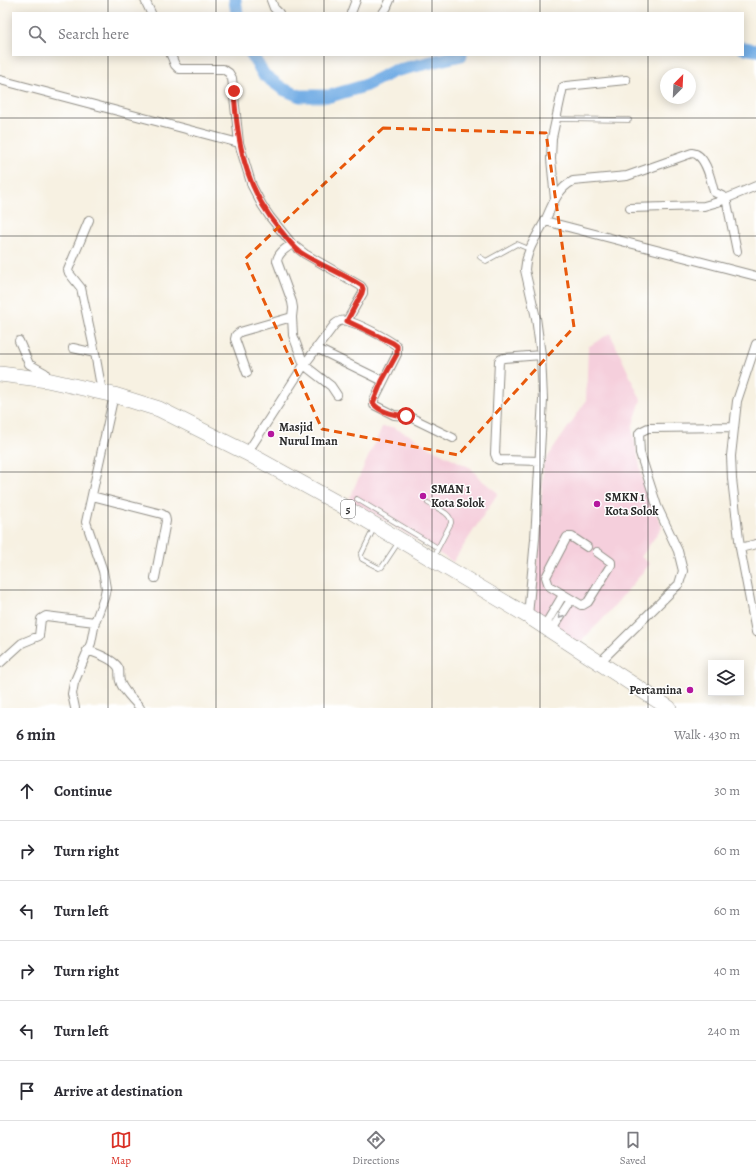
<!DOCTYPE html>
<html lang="en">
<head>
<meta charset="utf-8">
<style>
	:root { --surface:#fff; --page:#f7f7f7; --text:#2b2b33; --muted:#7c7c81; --line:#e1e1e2; --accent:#d93025 }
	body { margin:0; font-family:Alegreya,serif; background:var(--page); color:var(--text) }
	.controls { position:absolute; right:12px; bottom:12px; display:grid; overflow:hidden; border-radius:0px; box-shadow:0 2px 10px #0003 }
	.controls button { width:36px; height:36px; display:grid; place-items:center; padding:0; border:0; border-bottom:1px solid var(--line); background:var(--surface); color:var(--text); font:20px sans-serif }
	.compass { position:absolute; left:660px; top:68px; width:36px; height:36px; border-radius:50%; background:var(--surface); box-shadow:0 2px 10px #0003; rotate:24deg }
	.stop { position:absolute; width:12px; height:12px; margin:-9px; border:3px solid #d93025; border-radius:50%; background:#fff }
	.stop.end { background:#d93025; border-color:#fff; box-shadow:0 1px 4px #0008 }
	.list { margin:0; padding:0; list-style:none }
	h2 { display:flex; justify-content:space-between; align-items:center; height:52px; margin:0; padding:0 16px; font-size:17px }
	h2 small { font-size:13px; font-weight:400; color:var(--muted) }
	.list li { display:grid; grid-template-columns:26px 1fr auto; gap:12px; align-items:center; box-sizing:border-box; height:60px; padding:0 16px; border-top:1px solid var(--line) }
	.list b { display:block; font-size:15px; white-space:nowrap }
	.list em { font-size:13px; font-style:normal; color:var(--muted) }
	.icon { flex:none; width:22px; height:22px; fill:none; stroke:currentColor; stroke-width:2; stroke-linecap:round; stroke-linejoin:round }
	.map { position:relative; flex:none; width:756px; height:708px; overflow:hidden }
	.search { position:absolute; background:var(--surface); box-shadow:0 2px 10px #0003; left:12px; right:12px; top:12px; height:44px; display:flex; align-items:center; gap:10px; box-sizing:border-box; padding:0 14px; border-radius:0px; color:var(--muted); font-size:15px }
	.sheet { height:412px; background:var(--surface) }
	nav { display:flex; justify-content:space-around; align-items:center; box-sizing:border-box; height:56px; border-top:1px solid var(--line); background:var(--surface); font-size:11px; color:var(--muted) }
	nav a { display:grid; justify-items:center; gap:2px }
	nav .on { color:var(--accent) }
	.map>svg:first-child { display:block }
	.built { fill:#f5cfdc }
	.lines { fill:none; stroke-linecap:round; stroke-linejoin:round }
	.river { stroke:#75aee5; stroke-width:13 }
	.lane-casing { stroke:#918e86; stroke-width:5.5 }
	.street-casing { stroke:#918e86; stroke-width:10 }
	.highway-casing { stroke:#918e86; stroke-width:16 }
	.lane { stroke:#fff; stroke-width:4 }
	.street { stroke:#fff; stroke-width:8 }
	.highway { stroke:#fff; stroke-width:15 }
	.oneway { stroke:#a0a0a0 }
	.route { stroke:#d93025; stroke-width:5 }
	.marked { fill:none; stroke:#e8590c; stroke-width:3; stroke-dasharray:8 5; stroke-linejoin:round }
	.grid { fill:none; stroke:#2b2b2b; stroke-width:1; stroke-opacity:0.55 }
	.poi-dot { fill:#b5179e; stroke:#fff; stroke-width:1.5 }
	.labels { text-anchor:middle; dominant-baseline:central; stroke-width:3; stroke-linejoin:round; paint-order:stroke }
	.shield { fill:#fff; stroke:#6b6b6b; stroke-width:1 }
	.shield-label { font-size:11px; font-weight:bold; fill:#2b2b2b }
	.poi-label { font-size:12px; font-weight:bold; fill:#2b2b2b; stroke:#fff; text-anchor:start }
</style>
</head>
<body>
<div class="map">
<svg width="756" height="708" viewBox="0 0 756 708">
	<rect width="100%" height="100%" fill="#fff"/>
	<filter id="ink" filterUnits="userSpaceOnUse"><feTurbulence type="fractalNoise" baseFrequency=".025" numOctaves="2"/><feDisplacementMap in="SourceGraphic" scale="8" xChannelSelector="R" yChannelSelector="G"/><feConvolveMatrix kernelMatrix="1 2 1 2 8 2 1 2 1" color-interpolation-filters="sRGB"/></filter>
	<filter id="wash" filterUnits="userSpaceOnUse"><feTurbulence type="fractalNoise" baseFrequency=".012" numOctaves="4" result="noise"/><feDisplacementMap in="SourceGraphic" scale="16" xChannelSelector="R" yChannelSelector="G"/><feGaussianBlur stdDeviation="0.9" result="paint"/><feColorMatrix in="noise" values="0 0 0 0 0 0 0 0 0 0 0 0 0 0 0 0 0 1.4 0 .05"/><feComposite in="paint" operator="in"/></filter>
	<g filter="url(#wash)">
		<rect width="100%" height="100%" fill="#f7f1e2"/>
		<!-- built -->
		<path class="built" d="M610,333L641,400L632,428L643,480L662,527L641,557L650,564L602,620L578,644L530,614L539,544L543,464L586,401L588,347Z
			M382,427H392L410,435L427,446L471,468L480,479L498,493L453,562L349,499Z"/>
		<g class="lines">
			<!-- river -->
			<path class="river" d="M235,0L237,13
				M743,48L756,50
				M252,55L264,75L283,89L300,96H330L364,86L394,71L461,55"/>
		</g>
	</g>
	<g filter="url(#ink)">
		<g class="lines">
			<defs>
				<path id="lane" d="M556,119L629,120
					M480,257L486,261L515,245L517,244L529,249
					M357,499L438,548L434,557
					M428,503C436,508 452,513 451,523L438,548
					M374,528L361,555L362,559L379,568L382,567L398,543"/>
				<path id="street" d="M145,0L151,13
					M271,0L274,8L279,13
					M351,13L356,0
					M383,13L387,7L390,0
					M171,55L175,65L179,69H223L229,73L232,78L239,143L252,186L262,205L270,217L292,244L305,254L361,286L363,289V293L347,321
					M0,80L239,143
					M555,199L551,159L552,138L563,87L566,86L626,80
					M630,208L704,206L718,202L756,186
					M89,220L68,270L69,273L81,288L95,353
					M545,221L756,276
					M292,244C285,249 278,253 277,261L292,302L293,308L292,317L293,335L304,365L331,386L337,395
					M19,341L29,364L45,373L47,380
					M756,344L737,401L731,456L732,479L740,548L756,632
					M73,348L95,353L102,392
					M316,348L383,381
					M247,373L235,339L236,335L240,332L292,317
					M247,453L304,365L335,324C338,321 343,320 347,321C360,324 386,338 397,346V354L374,400V405L394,415L406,416L412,418L453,438
					M540,461L499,460L497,459L495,454L499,361L501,359L504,358L541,355
					M92,496L162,514L165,516L166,521L155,578
					M587,547L572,537H567L546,577L549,586L581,605H583L588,602L611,565V562L597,552
					M740,548L756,544
					M528,616L535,539L543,399L541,355L536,318L525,270C526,251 536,237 545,221C552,206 557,189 573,181L627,176L692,153C706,154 711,181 714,192L726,198L737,251
					M544,627L563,595
					M551,631L571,600
					M87,650C96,653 116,660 119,669C120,674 118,678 121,684C125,693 134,700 140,708
					M0,663L22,643L39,636L41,619L46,616L95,622
					M599,663L679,584L683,571L678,551L657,506L640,453L639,434L640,432L648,428L734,427
					M75,708L72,694L74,683L91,643L95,622L104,598L106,588L103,571L86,522L114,395"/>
				<path id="highway" d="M0,374L47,380L114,395L159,409L247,453L341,505L528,616L669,708"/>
			</defs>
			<!-- lane casing -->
			<use href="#lane" class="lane-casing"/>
			<!-- street casing -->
			<use href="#street" class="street-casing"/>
			<!-- highway casing -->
			<use href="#highway" class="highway-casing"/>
			<!-- lane -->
			<use href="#lane" class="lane"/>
			<!-- street -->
			<use href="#street" class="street"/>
			<!-- highway -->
			<use href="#highway" class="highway"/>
		</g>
		<!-- one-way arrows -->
		<defs><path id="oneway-chevron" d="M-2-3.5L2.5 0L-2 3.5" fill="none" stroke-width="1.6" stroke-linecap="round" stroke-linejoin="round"/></defs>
		<use class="oneway" href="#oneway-chevron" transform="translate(561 616) rotate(122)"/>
	</g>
	<g class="lines" filter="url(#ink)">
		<!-- route -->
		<path class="route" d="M234,91C237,141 245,187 278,227C285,236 291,245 300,252C319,265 342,273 362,286L363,289L362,293L347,321L393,343L397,346V354L382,381L373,403C380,413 395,415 406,416"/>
	</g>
	<!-- marked area -->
	<path class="marked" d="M383,128L546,133L574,327L458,455L322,429L245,259Z"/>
	<!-- grid -->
	<path class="grid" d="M108,0V13M216,0V13M324,0V13M432,0V13M540,0V13M648,0V13M108,55V708M216,55V708M324,55V708M432,55V708M540,55V708M648,55V708M0,118H756M0,236H756M0,354H756M0,472H756M0,590H756"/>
	<!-- markers -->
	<g class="poi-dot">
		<circle cx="271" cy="434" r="4"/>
		<circle cx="423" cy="496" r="4"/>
		<circle cx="597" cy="504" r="4"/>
		<circle cx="690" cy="690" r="4"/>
	</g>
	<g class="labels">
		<!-- shield labels -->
		<rect class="shield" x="341" y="500" width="14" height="18" rx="3"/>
		<g class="shield-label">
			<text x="348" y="509">5</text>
		</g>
		<!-- poi labels -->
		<g class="poi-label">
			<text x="279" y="427">Masjid<tspan x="279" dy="14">Nurul Iman</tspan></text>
			<text x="431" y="489">SMAN 1<tspan x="431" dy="14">Kota Solok</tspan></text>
			<text x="605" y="497">SMKN 1<tspan x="605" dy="14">Kota Solok</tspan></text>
			<text x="682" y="690" text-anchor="end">Pertamina</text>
		</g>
	</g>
</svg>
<div class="controls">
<button><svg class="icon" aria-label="layers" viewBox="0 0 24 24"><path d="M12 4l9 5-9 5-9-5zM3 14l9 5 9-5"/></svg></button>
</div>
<svg class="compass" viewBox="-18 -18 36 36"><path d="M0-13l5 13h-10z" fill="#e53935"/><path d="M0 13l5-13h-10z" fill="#7c7c81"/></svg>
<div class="stop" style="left:406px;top:416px"></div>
<div class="stop end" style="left:234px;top:91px"></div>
<div class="search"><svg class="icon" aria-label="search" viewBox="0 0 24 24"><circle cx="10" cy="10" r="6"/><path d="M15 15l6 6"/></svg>Search here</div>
</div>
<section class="sheet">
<h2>6 min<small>Walk · 430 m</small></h2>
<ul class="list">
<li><svg class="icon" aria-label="ahead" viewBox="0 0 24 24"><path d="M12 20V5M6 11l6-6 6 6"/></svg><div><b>Continue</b></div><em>30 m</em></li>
<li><svg class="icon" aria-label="right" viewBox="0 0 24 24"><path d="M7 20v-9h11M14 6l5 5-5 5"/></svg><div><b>Turn right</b></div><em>60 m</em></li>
<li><svg class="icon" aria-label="left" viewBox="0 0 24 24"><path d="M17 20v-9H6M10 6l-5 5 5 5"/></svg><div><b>Turn left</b></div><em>60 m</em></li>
<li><svg class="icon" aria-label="right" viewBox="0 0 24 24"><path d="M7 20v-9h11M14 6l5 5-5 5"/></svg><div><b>Turn right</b></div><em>40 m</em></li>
<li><svg class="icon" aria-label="left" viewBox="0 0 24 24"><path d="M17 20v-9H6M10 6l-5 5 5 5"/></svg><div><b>Turn left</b></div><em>240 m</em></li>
<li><svg class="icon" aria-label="arrive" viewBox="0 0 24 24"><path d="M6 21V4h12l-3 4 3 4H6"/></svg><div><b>Arrive at destination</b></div></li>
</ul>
</section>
<nav>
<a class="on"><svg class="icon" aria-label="map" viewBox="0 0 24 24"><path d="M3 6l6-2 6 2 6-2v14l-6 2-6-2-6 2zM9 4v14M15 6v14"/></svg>Map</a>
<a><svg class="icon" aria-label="directions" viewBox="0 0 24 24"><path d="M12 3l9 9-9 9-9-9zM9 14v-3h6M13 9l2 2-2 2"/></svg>Directions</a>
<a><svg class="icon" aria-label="saved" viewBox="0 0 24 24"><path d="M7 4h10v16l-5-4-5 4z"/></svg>Saved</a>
</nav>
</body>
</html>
